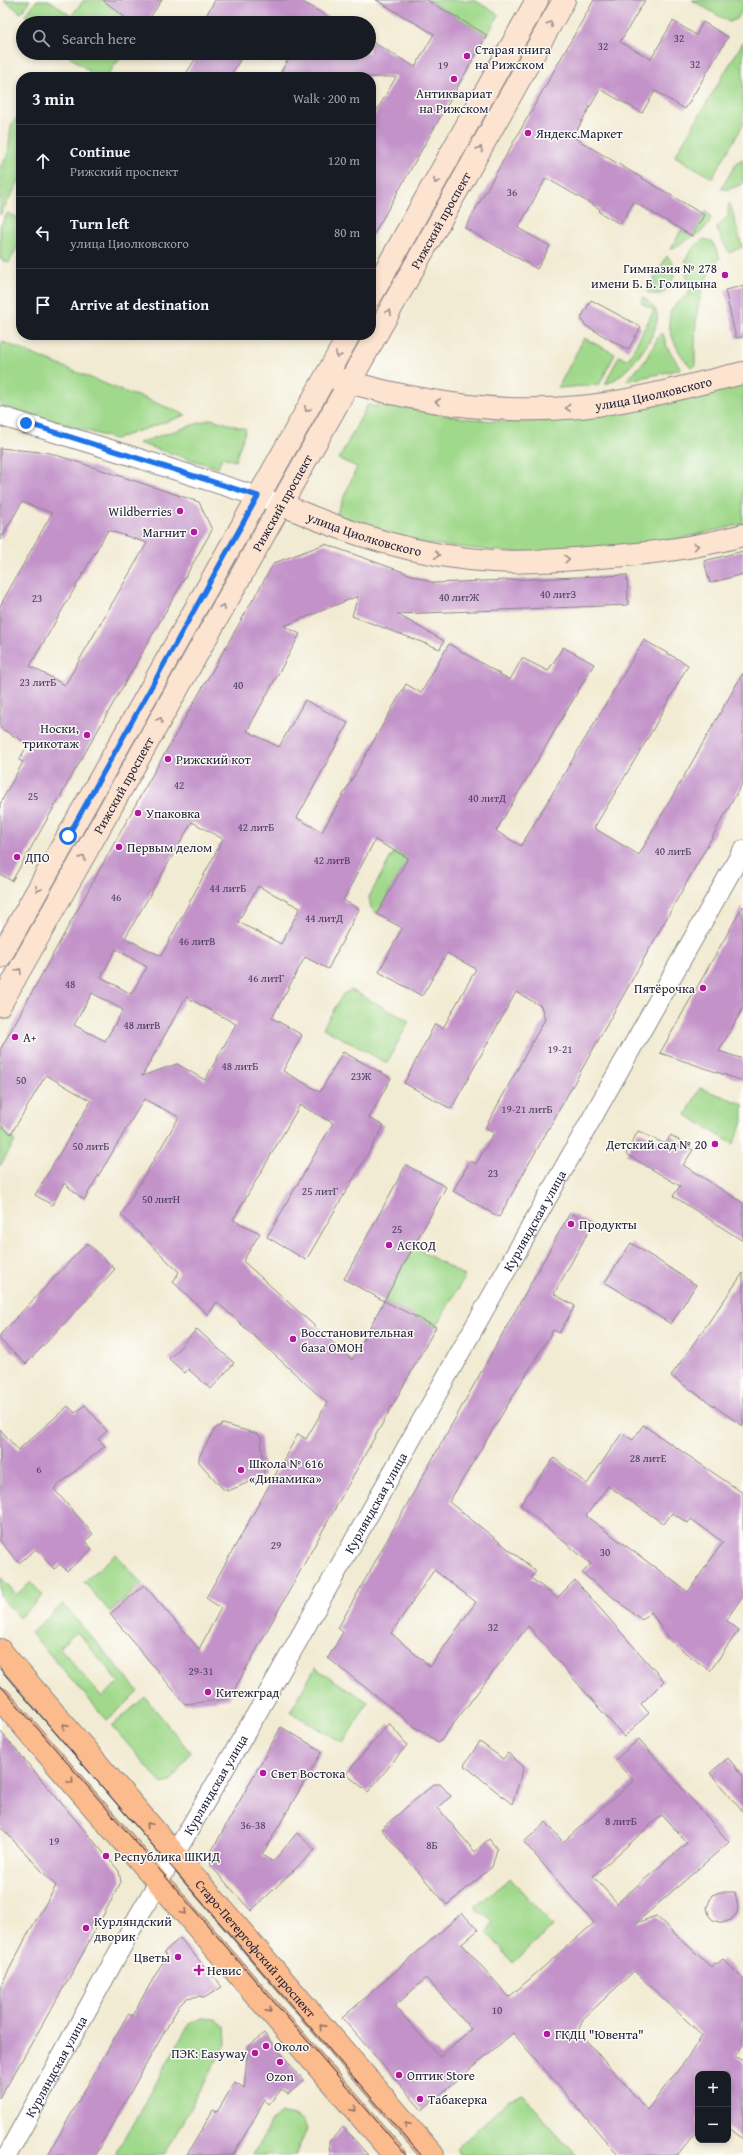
<!DOCTYPE html>
<html lang="en">
<head>
<meta charset="utf-8">
<style>
	:root { --surface:#171b24; --page:#242831; --text:#f1f3f6; --muted:#9ea1a6; --line:#363941 }
	body { margin:0; font-family:"Gentium Book Plus",serif; background:var(--page); color:var(--text) }
	.controls { position:absolute; right:12px; bottom:12px; display:grid; overflow:hidden; border-radius:8px; box-shadow:0 2px 6px #0003 }
	.controls button { width:36px; height:36px; display:grid; place-items:center; padding:0; border:0; border-bottom:1px solid var(--line); background:var(--surface); color:var(--text); font:20px sans-serif }
	.stop { position:absolute; width:12px; height:12px; margin:-9px; border:3px solid #1a73e8; border-radius:50%; background:#fff }
	.stop.end { background:#1a73e8; border-color:#fff; box-shadow:0 1px 4px #0008 }
	.list { margin:0; padding:0; list-style:none }
	h2 { display:flex; justify-content:space-between; align-items:center; height:52px; margin:0; padding:0 16px; font-size:17px }
	h2 small { font-size:13px; font-weight:400; color:var(--muted) }
	.list li { display:grid; grid-template-columns:26px 1fr auto; gap:12px; align-items:center; box-sizing:border-box; height:72px; padding:0 16px; border-top:1px solid var(--line) }
	.list b { display:block; font-size:15px; white-space:nowrap }
	.list p { margin:0; font-size:13px; white-space:nowrap; color:var(--muted) }
	.list em { font-size:13px; font-style:normal; color:var(--muted) }
	.icon { flex:none; width:22px; height:22px; fill:none; stroke:currentColor; stroke-width:2; stroke-linecap:round; stroke-linejoin:round }
	.map { position:relative; flex:none; width:743px; height:2155px; overflow:hidden }
	.search { position:absolute; background:var(--surface); box-shadow:0 2px 6px #0003; left:16px; top:16px; width:360px; height:44px; display:flex; align-items:center; gap:10px; box-sizing:border-box; padding:0 14px; border-radius:22px; color:var(--muted); font-size:15px }
	.panel { position:absolute; background:var(--surface); box-shadow:0 2px 6px #0003; left:16px; top:72px; width:360px; height:268px; border-radius:16px }
	.map>svg:first-child { display:block }
	.green { fill:#a0d98b; stroke:#617e63; fill-rule:evenodd }
	.building { fill:#c292c9; fill-rule:evenodd }
	.lines { fill:none; stroke-linecap:round; stroke-linejoin:round }
	.street-casing { stroke:#8a8687; stroke-width:21 }
	.secondary-casing { stroke:#8a8687; stroke-width:24 }
	.primary-casing { stroke:#8a8687; stroke-width:24 }
	.street { stroke:#fff; stroke-width:19 }
	.secondary { stroke:#fde4d1; stroke-width:22 }
	.primary { stroke:#fbbb8c; stroke-width:22 }
	.tram { stroke:#22223b; stroke-width:1 }
	.oneway { stroke:#9a8d8e }
	.oneway2 { stroke:#8e6e64 }
	.route { stroke:#1a73e8; stroke-width:5 }
	.poi-dot { fill:#b5179e; stroke:#fdfcf7; stroke-width:1.5 }
	.labels { text-anchor:middle; dominant-baseline:central; stroke-width:3; stroke-linejoin:round; paint-order:stroke }
	.number-label { font-size:11px; fill:#4a3e5e }
	.poi-label { font-size:13px; fill:#22223b; stroke:#fdfcf7; text-anchor:start }
	.street-label { font-size:13px; fill:#22223b; stroke:#fdfcf7 }
</style>
</head>
<body>
<div class="map">
<svg width="743" height="2155" viewBox="0 0 743 2155">
	<rect width="100%" height="100%" fill="#fdfcf7"/>
	<filter id="ink" filterUnits="userSpaceOnUse"><feTurbulence type="fractalNoise" baseFrequency=".025" numOctaves="2"/><feDisplacementMap in="SourceGraphic" scale="8" xChannelSelector="R" yChannelSelector="G"/><feConvolveMatrix kernelMatrix="1 2 1 2 8 2 1 2 1" color-interpolation-filters="sRGB"/></filter>
	<filter id="wash" filterUnits="userSpaceOnUse"><feTurbulence type="fractalNoise" baseFrequency=".012" numOctaves="4" result="noise"/><feDisplacementMap in="SourceGraphic" scale="16" xChannelSelector="R" yChannelSelector="G"/><feGaussianBlur stdDeviation="0.9" result="paint"/><feColorMatrix in="noise" values="0 0 0 0 0 0 0 0 0 0 0 0 0 0 0 0 0 1.4 0 .05"/><feComposite in="paint" operator="in"/></filter>
	<g filter="url(#wash)">
		<rect width="100%" height="100%" fill="#f2ebd3"/>
		<!-- green -->
		<path class="green" d="M4,0H30L21,13Z
			M37,0H49L71,16L84,0H103L132,23H35L25,16Z
			M427,0H474L499,15L487,35Z
			M692,0H743V9L737,19L729,22Z
			M743,42V125L712,178L675,156Z
			M65,53H124L106,77H97Z
			M19,115L21,116V178L0,215V167L8,155L11,125Z
			M743,159V184L729,189H721L737,162Z
			M730,203L742,247L729,253L716,228L728,216V204Z
			M706,211L711,217L708,225L698,234L671,249L681,230L692,236Z
			M8,213L21,219V244L15,251L9,263L0,259V226Z
			M704,239L712,241L720,258C694,286 695,329 695,366L691,367C679,356 666,330 670,314C672,307 678,302 684,297L687,298L691,285C679,266 686,251 704,239Z
			M667,256L674,265C676,282 666,301 647,292Z
			M643,297C649,302 655,307 657,314C661,334 624,380 605,384L619,356L626,360L629,358L654,310L641,303Z
			M660,334H663L667,347L681,369L626,381L645,361Z
			M584,338L615,354L599,385L558,388Z
			M3,342L130,394L144,398L186,415L115,439L0,406V348Z
			M743,382V524L679,539L625,547L517,553L426,544L335,517L357,467L339,459L368,404L377,407L379,402C425,412 473,422 520,422C596,421 669,400 743,382Z
			M211,419L246,429L235,461L222,457L218,468L138,443Z
			M394,851L408,858L377,914L371,908L369,897Z
			M351,990L409,1021L387,1063L323,1028L343,994Z
			M700,1088L743,1104V1122L733,1144L686,1115Z
			M0,1128L15,1141L0,1166Z
			M414,1247L465,1276L436,1327L384,1301Z
			M116,1554L142,1584L110,1612L84,1582Z
			M0,1576L16,1595L31,1582L43,1596L19,1618L0,1596Z
			M63,1604L139,1692L107,1720L31,1633ZM77,1632L119,1682L102,1697L59,1647Z
			M315,1668L368,1702L343,1743L290,1712Z
			M145,1697L190,1752L171,1782L162,1784L112,1726Z
			M510,1878L553,1926L513,1963L487,1932L492,1922L475,1907Z
			M202,2018L216,2019L225,2027L226,2044L164,2155H115L189,2024Z
			M523,2095L576,2155H461L456,2149L510,2099Z
			M281,2114C294,2115 302,2117 307,2130L295,2155H253L271,2122Z"/>
		<g id="blocks">
			<!-- building -->
			<path class="building" d="M103,0H162L146,23H132Z
				M215,0H299L339,23H202Z
				M376,0H427L487,35L371,239V121L396,77H278L292,53H369V40L415,67L434,34Z
				M594,0H645L620,42L651,59L673,21L696,35L703,22L728,37L685,109L655,91L642,113L600,89L573,137L704,215L692,236L634,202L620,224L599,212L600,209L546,178L518,228L550,246L537,269L465,228Z
				M199,53H244L230,77H184Z
				M743,286V337L736,338L725,290Z
				M591,300L641,327L628,350L585,325L581,318Z
				M0,448L50,453L199,502L212,530L12,881L0,874V804L23,762L19,760L28,744L0,728V606L52,513L22,502L0,540ZM108,530L147,543L65,685L30,666Z
				M325,544L434,583L627,575L628,605L397,614L444,641L440,649L352,616L358,596L284,626L300,634L247,731L279,747L305,700L348,723L297,818L322,832L406,684L421,693L449,644L510,680L522,658L548,671L563,647L594,664L496,831L521,846L644,640L688,665L652,731L594,828L639,855L743,673V782L499,1217L453,1191L470,1161L476,1164L494,1133L485,1128L545,1019L541,1006L516,992L451,1109L404,1083L435,1024L443,1028L476,969L447,953L422,996L379,972L402,928L377,914L408,858L375,840L343,900L359,909L328,969L305,957L272,1018L302,1035L283,1071L320,1092L343,1052L391,1078L369,1118L384,1126L306,1260L267,1237L333,1123L300,1105L233,1220L260,1233L243,1261L352,1360L384,1301L436,1327L229,1699L185,1704L110,1614L144,1585L199,1649L221,1608L206,1598L298,1434L306,1439L327,1403L217,1302L208,1315L173,1282L179,1272L121,1215L179,1117L144,1099L84,1200L64,1183L52,1205L35,1195L91,1101L46,1075L11,1134L0,1124V1050L142,793L274,563ZM192,822L223,839L161,956L125,938ZM258,886L300,908L281,944L238,922ZM116,949L147,967L131,994L101,977ZM92,993L123,1010L105,1041L74,1025ZM186,997L236,1024L214,1064L205,1080L177,1064L142,1076Z
				M743,551V574L710,583L704,561Z
				M743,906V1008L719,1051L743,1059V1081L660,1053Z
				M638,1131L665,1144L671,1135L693,1150L683,1165L743,1203V1241L673,1196L680,1186L626,1154Z
				M406,1165L446,1187L384,1301L344,1279Z
				M570,1213L592,1225L554,1294L575,1306L559,1333L553,1330L449,1502L536,1571L531,1578L557,1598L575,1580L664,1681L641,1704L649,1713L624,1737L528,1626L439,1743L420,1729L419,1730L328,1658L343,1632L338,1628ZM434,1570L476,1602L430,1667L391,1633Z
				M87,1243L115,1269L26,1364L0,1340V1335Z
				M631,1243L696,1285L671,1324L605,1282Z
				M743,1273V1426L671,1376Z
				M197,1329L234,1363L211,1389L188,1369L185,1373L169,1359Z
				M85,1405L107,1431L98,1439L105,1446L54,1489L93,1534L85,1541L92,1549L67,1571L60,1564L54,1569L36,1549L19,1563L0,1541V1429L18,1450L68,1406L75,1413Z
				M223,1424L258,1434L261,1438L264,1476L228,1491L223,1489L199,1462V1457L215,1429Z
				M643,1425L743,1493V1596L726,1620L739,1630L710,1671L670,1641L651,1612L642,1620L582,1573L591,1564L520,1505L554,1458L587,1484L622,1433L633,1440ZM608,1486L664,1524L672,1513L688,1523L691,1519L723,1542L688,1592L586,1516Z
				M389,1723L407,1745L368,1792L346,1774Z
				M281,1727L322,1751L262,1855L273,1862L297,1833L315,1850L251,1911L211,1866L210,1854Z
				M0,1731L119,1871L121,1882L76,1966L0,2098V1987L29,1932L56,1886L0,1826Z
				M639,1739L729,1842L636,1923L656,1916L711,1967L715,1962L717,1964L723,1959L743,1979V2045L735,2056L743,2061V2139L728,2127V2074H698V2130L678,2155H618L513,2033L422,2110L342,2018L462,1913L478,1930L462,1944L509,1997L594,1923L524,1842L546,1822L563,1842L633,1781L615,1760ZM662,1815L687,1843L617,1903L593,1876ZM634,1971L702,2035L689,2056L647,2110L578,2031L584,2018ZM426,1978L471,2029L440,2057L395,2006Z
				M480,1742L503,1759L508,1753L524,1767L512,1804L464,1765Z
				M728,1758L743,1776V1812L710,1773Z
				M434,1784H440L451,1796L438,1808L475,1852L489,1839L497,1849L492,1867L447,1905L381,1829Z
				M720,1892H735L738,1908L737,1913L731,1920L722,1923L713,1920L709,1916L707,1907L712,1895Z
				M180,1938L222,1987L204,1998L200,1996L187,1998L179,2006L95,2155H48L128,2014L132,2016L161,1965L168,1958L164,1952Z
				M264,2033L304,2081L288,2094L281,2090L269,2104L265,2100L233,2155H187L213,2110L217,2112L235,2082L244,2088L248,2047Z
				M343,2127L368,2155H330L329,2142Z"/>
		</g>
	</g>
	<g filter="url(#ink)">
		<use href="#blocks" fill-opacity="0" stroke="#8a8687" stroke-width="1"/>
		<g class="lines">
			<defs>
				<g id="street">
					<path d="M0,416L122,453L281,504"/>
					<path id="s1" d="M7,2155L138,1917L261,1706L743,850"/>
				</g>
				<g id="secondary">
					<path d="M371,296L537,0"/>
					<path id="s2" d="M335,378C414,402 497,415 580,407C634,402 690,385 743,373"/>
					<path id="s3" d="M281,504C349,534 419,557 493,561C529,563 564,560 599,557C648,554 696,548 743,535"/>
					<path d="M0,957L349,335"/>
					<path id="s4" d="M0,1005L564,0"/>
				</g>
				<g id="primary">
					<path id="s5" d="M0,1650L433,2155"/>
					<path d="M0,1699L394,2155"/>
				</g>
			</defs>
			<!-- street casing -->
			<use href="#street" class="street-casing"/>
			<!-- secondary casing -->
			<use href="#secondary" class="secondary-casing"/>
			<!-- primary casing -->
			<use href="#primary" class="primary-casing"/>
			<!-- street -->
			<use href="#street" class="street"/>
			<!-- secondary -->
			<use href="#secondary" class="secondary"/>
			<!-- primary -->
			<use href="#primary" class="primary"/>
			<!-- tram -->
			<path class="tram" d="M0,1669L421,2155
				M0,1685L406,2155"/>
		</g>
		<!-- one-way arrows -->
		<defs><path id="oneway-chevron" d="M-2-3.5L2.5 0L-2 3.5" fill="none" stroke-width="1.6" stroke-linecap="round" stroke-linejoin="round"/></defs>
		<g class="oneway">
			<use href="#oneway-chevron" transform="translate(550 24) rotate(-61)"/>
			<use href="#oneway-chevron" transform="translate(480 149) rotate(-61)"/>
			<use href="#oneway-chevron" transform="translate(436 181) rotate(119)"/>
			<use href="#oneway-chevron" transform="translate(389 312) rotate(-61)"/>
			<use href="#oneway-chevron" transform="translate(338 355) rotate(120)"/>
			<use href="#oneway-chevron" transform="translate(438 402) rotate(-174)"/>
			<use href="#oneway-chevron" transform="translate(568 408) rotate(175)"/>
			<use href="#oneway-chevron" transform="translate(307 409) rotate(119)"/>
			<use href="#oneway-chevron" transform="translate(696 546) rotate(-11)"/>
			<use href="#oneway-chevron" transform="translate(437 555) rotate(8)"/>
			<use href="#oneway-chevron" transform="translate(567 559) rotate(-4)"/>
			<use href="#oneway-chevron" transform="translate(223 607) rotate(-61)"/>
			<use href="#oneway-chevron" transform="translate(160 720) rotate(-61)"/>
			<use href="#oneway-chevron" transform="translate(83 858) rotate(-61)"/>
			<use href="#oneway-chevron" transform="translate(38 889) rotate(119)"/>
			<use href="#oneway-chevron" transform="translate(19 971) rotate(-61)"/>
		</g>
		<g class="oneway2">
			<use href="#oneway-chevron" transform="translate(65 1726) rotate(-130)"/>
			<use href="#oneway-chevron" transform="translate(71 1781) rotate(49)"/>
			<use href="#oneway-chevron" transform="translate(149 1825) rotate(-131)"/>
			<use href="#oneway-chevron" transform="translate(184 1912) rotate(49)"/>
			<use href="#oneway-chevron" transform="translate(269 2010) rotate(49)"/>
			<use href="#oneway-chevron" transform="translate(322 2027) rotate(-131)"/>
			<use href="#oneway-chevron" transform="translate(354 2109) rotate(49)"/>
			<use href="#oneway-chevron" transform="translate(407 2125) rotate(-131)"/>
		</g>
	</g>
	<g class="lines" filter="url(#ink)">
		<!-- route -->
		<path class="route" d="M26,423L258,496L68,836"/>
	</g>
	<!-- markers -->
	<g class="poi-dot">
		<circle cx="467" cy="56" r="4"/>
		<circle cx="454" cy="79" r="4"/>
		<circle cx="528" cy="133" r="4"/>
		<circle cx="725" cy="275" r="4"/>
		<circle cx="180" cy="511" r="4"/>
		<circle cx="194" cy="532" r="4"/>
		<circle cx="87" cy="735" r="4"/>
		<circle cx="168" cy="759" r="4"/>
		<circle cx="138" cy="813" r="4"/>
		<circle cx="119" cy="847" r="4"/>
		<circle cx="17" cy="857" r="4"/>
		<circle cx="703" cy="988" r="4"/>
		<circle cx="15" cy="1037" r="4"/>
		<circle cx="715" cy="1144" r="4"/>
		<circle cx="571" cy="1224" r="4"/>
		<circle cx="389" cy="1245" r="4"/>
		<circle cx="293" cy="1339" r="4"/>
		<circle cx="241" cy="1470" r="4"/>
		<circle cx="208" cy="1692" r="4"/>
		<circle cx="263" cy="1773" r="4"/>
		<circle cx="106" cy="1856" r="4"/>
		<circle cx="86" cy="1928" r="4"/>
		<circle cx="178" cy="1957" r="4"/>
		<path d="M197 1964h4v4h4v4h-4v4h-4v-4h-4v-4h4z"/>
		<circle cx="547" cy="2034" r="4"/>
		<circle cx="266" cy="2046" r="4"/>
		<circle cx="255" cy="2053" r="4"/>
		<circle cx="280" cy="2062" r="4"/>
		<circle cx="399" cy="2075" r="4"/>
		<circle cx="420" cy="2099" r="4"/>
	</g>
	<g class="labels">
		<!-- number labels -->
		<g class="number-label">
			<text x="679" y="38">32</text>
			<text x="603" y="46">32</text>
			<text x="695" y="64">32</text>
			<text x="443" y="65">19</text>
			<text x="512" y="192">36</text>
			<text x="558" y="594">40 литЗ</text>
			<text x="459" y="597">40 литЖ</text>
			<text x="37" y="598">23</text>
			<text x="38" y="682">23 литБ</text>
			<text x="238" y="685">40</text>
			<text x="179" y="785">42</text>
			<text x="33" y="796">25</text>
			<text x="487" y="798">40 литД</text>
			<text x="256" y="827">42 литБ</text>
			<text x="673" y="851">40 литБ</text>
			<text x="332" y="860">42 литВ</text>
			<text x="228" y="888">44 литБ</text>
			<text x="116" y="897">46</text>
			<text x="324" y="918">44 литД</text>
			<text x="197" y="941">46 литВ</text>
			<text x="266" y="978">46 литГ</text>
			<text x="70" y="984">48</text>
			<text x="142" y="1025">48 литВ</text>
			<text x="560" y="1049">19-21</text>
			<text x="240" y="1066">48 литБ</text>
			<text x="361" y="1076">23Ж</text>
			<text x="21" y="1080">50</text>
			<text x="527" y="1109">19-21 литБ</text>
			<text x="91" y="1146">50 литБ</text>
			<text x="493" y="1173">23</text>
			<text x="320" y="1191">25 литГ</text>
			<text x="161" y="1199">50 литН</text>
			<text x="397" y="1229">25</text>
			<text x="648" y="1458">28 литЕ</text>
			<text x="39" y="1469">6</text>
			<text x="276" y="1545">29</text>
			<text x="605" y="1552">30</text>
			<text x="493" y="1627">32</text>
			<text x="201" y="1671">29-31</text>
			<text x="621" y="1821">8 литБ</text>
			<text x="253" y="1825">36-38</text>
			<text x="54" y="1841">19</text>
			<text x="432" y="1845">8Б</text>
			<text x="497" y="2010">10</text>
		</g>
		<!-- poi labels -->
		<g class="poi-label">
			<text x="475" y="49">Старая книга<tspan x="475" dy="15">на Рижском</tspan></text>
			<text x="454" y="93" text-anchor="middle">Антиквариат<tspan x="454" dy="15">на Рижском</tspan></text>
			<text x="536" y="133">Яндекс.Маркет</text>
			<text x="717" y="268" text-anchor="end">Гимназия № 278<tspan x="717" dy="15">имени Б. Б. Голицына</tspan></text>
			<text x="172" y="511" text-anchor="end">Wildberries</text>
			<text x="186" y="532" text-anchor="end">Магнит</text>
			<text x="79" y="728" text-anchor="end">Носки,<tspan x="79" dy="15">трикотаж</tspan></text>
			<text x="176" y="759">Рижский кот</text>
			<text x="146" y="813">Упаковка</text>
			<text x="127" y="847">Первым делом</text>
			<text x="25" y="857">ДПО</text>
			<text x="695" y="988" text-anchor="end">Пятёрочка</text>
			<text x="23" y="1037">А+</text>
			<text x="707" y="1144" text-anchor="end">Детский сад № 20</text>
			<text x="579" y="1224">Продукты</text>
			<text x="397" y="1245">АСКОД</text>
			<text x="301" y="1332">Восстановительная<tspan x="301" dy="15">база ОМОН</tspan></text>
			<text x="249" y="1463">Школа № 616<tspan x="249" dy="15">«Динамика»</tspan></text>
			<text x="216" y="1692">Китежград</text>
			<text x="271" y="1773">Свет Востока</text>
			<text x="114" y="1856">Республика ШКИД</text>
			<text x="94" y="1921">Курляндский<tspan x="94" dy="15">дворик</tspan></text>
			<text x="170" y="1957" text-anchor="end">Цветы</text>
			<text x="207" y="1970">Невис</text>
			<text x="555" y="2034">ГКДЦ "Ювента"</text>
			<text x="274" y="2046">Около</text>
			<text x="247" y="2053" text-anchor="end">ПЭК: Easyway</text>
			<text x="407" y="2075">Оптик Store</text>
			<text x="280" y="2076" text-anchor="middle">Ozon</text>
			<text x="428" y="2099">Табакерка</text>
		</g>
		<!-- street labels -->
		<g class="street-label">
			<text stroke="none"><textPath href="#s4" startOffset="900">Рижский проспект</textPath></text>
			<text stroke="none"><textPath href="#s2" startOffset="323">улица Циолковского</textPath></text>
			<text stroke="none"><textPath href="#s4" startOffset="576">Рижский проспект</textPath></text>
			<text stroke="none"><textPath href="#s3" startOffset="89">улица Циолковского</textPath></text>
			<text stroke="none"><textPath href="#s4" startOffset="252">Рижский проспект</textPath></text>
			<text stroke="none"><textPath href="#s1" startOffset="1073">Курляндская улица</textPath></text>
			<text stroke="none"><textPath href="#s1" startOffset="749">Курляндская улица</textPath></text>
			<text stroke="none"><textPath href="#s1" startOffset="425">Курляндская улица</textPath></text>
			<text stroke="none"><textPath href="#s5" startOffset="393">Старо-Петергофский проспект</textPath></text>
			<text stroke="none"><textPath href="#s1" startOffset="101">Курляндская улица</textPath></text>
		</g>
	</g>
</svg>
<div class="controls">
<button>+</button>
<button>−</button>
</div>
<div class="stop" style="left:68px;top:836px"></div>
<div class="stop end" style="left:26px;top:423px"></div>
<div class="search"><svg class="icon" aria-label="search" viewBox="0 0 24 24"><circle cx="10" cy="10" r="6"/><path d="M15 15l6 6"/></svg>Search here</div>
<section class="panel">
<h2>3 min<small>Walk · 200 m</small></h2>
<ul class="list">
<li><svg class="icon" aria-label="ahead" viewBox="0 0 24 24"><path d="M12 20V5M6 11l6-6 6 6"/></svg><div><b>Continue</b><p>Рижский проспект</p></div><em>120 m</em></li>
<li><svg class="icon" aria-label="left" viewBox="0 0 24 24"><path d="M17 20v-9H6M10 6l-5 5 5 5"/></svg><div><b>Turn left</b><p>улица Циолковского</p></div><em>80 m</em></li>
<li><svg class="icon" aria-label="arrive" viewBox="0 0 24 24"><path d="M6 21V4h12l-3 4 3 4H6"/></svg><div><b>Arrive at destination</b></div></li>
</ul>
</section>
</div>
</body>
</html>
